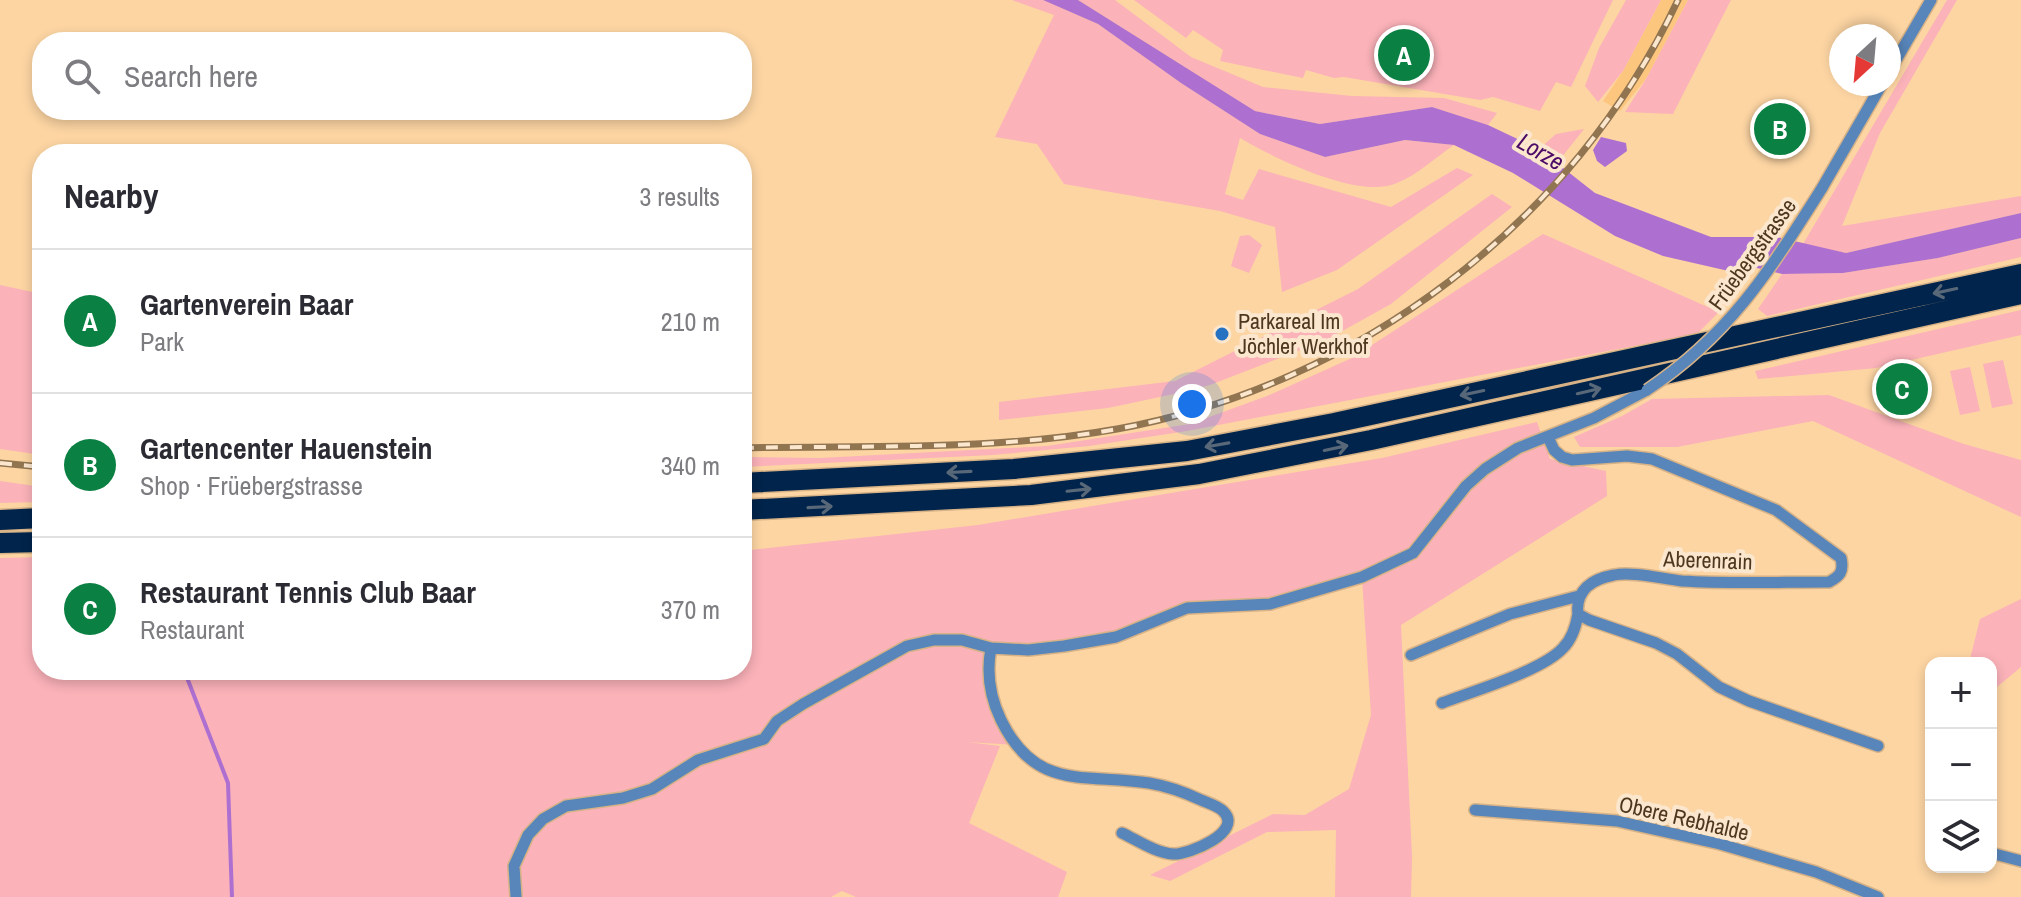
<!DOCTYPE html>
<html lang="en">
<head>
<meta charset="utf-8">
<style>
	:root { --surface:#fff; --page:#f7f7f7; --text:#2b2b33; --muted:#7c7c81; --line:#e1e1e2; --accent:#0b8043 }
	body { margin:0; font-family:"Archivo Narrow",sans-serif; background:var(--page); color:var(--text) }
	.controls { position:absolute; right:24px; bottom:24px; display:grid; overflow:hidden; border-radius:16px; box-shadow:0 4px 12px #0003 }
	.controls button { width:72px; height:72px; display:grid; place-items:center; padding:0; border:0; border-bottom:2px solid var(--line); background:var(--surface); color:var(--text); font:40px sans-serif }
	.compass { position:absolute; left:1829px; top:24px; width:72px; height:72px; border-radius:50%; background:var(--surface); box-shadow:0 4px 12px #0003; rotate:206deg }
	.you { position:absolute; left:1192px; top:404px; width:28px; height:28px; margin:-20px; border:6px solid #fff; border-radius:50%; background:#1a73e8; box-shadow:0 0 0 12px #1a73e833 }
	.badge { display:grid; place-items:center; width:52px; height:52px; border-radius:50%; background:var(--accent); color:#fff; font-size:26px; font-weight:700 }
	.pin { position:absolute; translate:-50% -50%; border:4px solid #fff; box-shadow:0 2px 8px #0006 }
	.list { margin:0; padding:0; list-style:none }
	h2 { display:flex; justify-content:space-between; align-items:center; height:104px; margin:0; padding:0 32px; font-size:34px }
	h2 small { font-size:26px; font-weight:400; color:var(--muted) }
	.list li { display:grid; grid-template-columns:52px 1fr auto; gap:24px; align-items:center; box-sizing:border-box; height:144px; padding:0 32px; border-top:2px solid var(--line) }
	.list b { display:block; font-size:30px; white-space:nowrap }
	.list p { margin:0; font-size:26px; white-space:nowrap; color:var(--muted) }
	.list em { font-size:26px; font-style:normal; color:var(--muted) }
	.icon { flex:none; width:44px; height:44px; fill:none; stroke:currentColor; stroke-width:2; stroke-linecap:round; stroke-linejoin:round }
	.map { position:relative; flex:none; width:2021px; height:897px; overflow:hidden }
	.search { position:absolute; background:var(--surface); box-shadow:0 4px 12px #0003; left:32px; top:32px; width:720px; height:88px; display:flex; align-items:center; gap:20px; box-sizing:border-box; padding:0 28px; border-radius:32px; color:var(--muted); font-size:30px }
	.panel { position:absolute; background:var(--surface); box-shadow:0 4px 12px #0003; left:32px; top:144px; width:720px; height:536px; border-radius:32px }
	.map>svg:first-child { display:block }
	.built { fill:#fdc67f }
	.green { fill:#fbb2b9 }
	.water { fill:#ae70d0 }
	.lines { fill:none; stroke-linecap:round; stroke-linejoin:round }
	.stream { stroke:#ae70d0; stroke-width:4 }
	.street-casing { stroke:#d6b286; stroke-width:14 }
	.highway-casing { stroke:#d6b286; stroke-width:23 }
	.street { stroke:#5886bb; stroke-width:11 }
	.highway { stroke:#00244b; stroke-width:20 }
	.rail-casing { stroke:#917551; stroke-width:7 }
	.rail { stroke:#fbe6ce; stroke-width:4; stroke-dasharray:12; stroke-linecap:butt }
	.street-bridge-casing { stroke:#d6b286; stroke-width:14; stroke-linecap:butt }
	.street-bridge { stroke:#5886bb; stroke-width:11 }
	.oneway { stroke:#586879 }
	.poi-dot { fill:#2472c1; stroke:#fbe6ce; stroke-width:3 }
	.labels { text-anchor:middle; dominant-baseline:central; stroke-width:8; stroke-linejoin:round; paint-order:stroke }
	.street-label { font-size:22px; fill:#4d381e; stroke:#fbe6ce }
	.poi-label { font-size:22px; fill:#4d381e; stroke:#fbe6ce; text-anchor:start }
	.water-label { font-size:24px; font-style:italic; fill:#4a0a65; stroke:#fbe6ce }
</style>
</head>
<body>
<div class="map">
<svg width="2021" height="897" viewBox="0 0 2021 897">
	<rect width="100%" height="100%" fill="#fdd5a3"/>
	<!-- built -->
	<path class="built" d="M1661,0H1688L1646,79L1620,111L1603,101L1623,71Z"/>
	<!-- green -->
	<path class="green" d="M1012,0H1043L1098,24L1181,83L1260,134L1325,157L1405,140L1454,145C1436,157 1417,175 1397,183C1359,200 1274,158 1240,138L1225,194L1243,200L1259,169L1391,207L1457,168L1473,175L1337,270L1282,292L1275,227L1220,211L1064,184L1037,144L995,137L1054,15Z
		M1078,0H1115L1191,57L1263,87L1352,96L1444,98L1497,113L1488,125L1432,107L1320,124L1255,111Z
		M1134,0H1613L1571,87L1556,82L1540,111L1493,97L1480,100L1344,77L1334,78L1306,70L1303,78L1220,61L1223,50L1193,30L1186,38Z
		M1626,0H1661L1623,71L1598,102L1585,86L1599,48Z
		M1688,0H1731L1673,114L1625,112L1646,79Z
		M1947,0H1957L1880,133L1842,226L2021,196V213L1846,253L1803,244Z
		M1584,129L1558,162L1539,149L1556,134Z
		M1492,194L1512,207L1391,304L1326,340L1210,385L1174,394L1108,408L999,420V402L1175,381L1358,289Z
		M1543,234L1719,312L1697,334L1187,431L1089,446L993,455L742,467V457L820,458L1047,446L1190,424L1267,396L1352,358Z
		M1249,235L1262,245L1249,273L1231,266L1240,236Z
		M2021,238V257L1767,316L1758,309L1782,274L1843,273L1938,258Z
		M0,285L42,294V455L0,449Z
		M2021,310V335L1876,368L1758,379L1755,371Z
		M2003,360L2013,404L1992,408L1983,364Z
		M1970,367L1980,411L1960,415L1950,371Z
		M1829,395L1964,444L2021,460V517L1813,421L1677,447H1580L1574,437L1622,416L1652,399Z
		M1537,422L1550,459L1606,471L1607,496L1401,625L1412,856L1411,897H1335L1336,830L1267,832L1170,881L1150,875L1273,814L1305,815L1349,789L1371,715L1362,578L1295,598L1187,608L1116,637L991,649L990,689L1017,745L967,742L1000,746L969,823L1067,872L1058,897H856L842,891L831,897H0V558L42,557V670H742V551L978,525L1382,458Z
		M0,481L42,487V502L0,503Z
		M2021,599V667L1991,692V663H1969L1980,619Z"/>
	<!-- water -->
	<path class="water" d="M1043,0H1078L1255,111L1320,124L1432,107L1488,125L1539,149L1595,193L1711,237H1777L1846,253L2021,213V238L1938,258L1843,273L1782,274L1757,268L1733,272L1663,256L1615,236L1513,173L1454,145L1405,140L1325,157L1260,134L1181,83L1098,24Z
		M1601,137L1626,143L1627,151L1605,167L1597,161L1593,150Z"/>
	<g class="lines">
		<!-- stream -->
		<path class="stream" d="M233,154L234,146
			M184,670L228,783L232,897"/>
		<defs>
			<path id="street" d="M1889,72L1931,0
				M1822,188L1882,84
				M1548,437L1554,450L1562,457L1572,460L1627,456L1652,459L1776,510L1841,558C1844,572 1840,576 1829,582C1780,582 1730,584 1682,581C1663,579 1632,571 1614,575C1592,579 1575,590 1578,614L1589,620L1656,643L1677,654L1719,687L1749,701L1878,746
				M991,648C986,674 990,697 1001,720C1036,792 1085,773 1149,783C1167,786 1184,792 1201,800C1208,803 1218,806 1223,811C1245,832 1188,855 1173,854C1156,853 1137,840 1122,833
				M1411,655L1510,614L1579,596
				M1442,703C1473,691 1542,671 1563,648C1572,639 1576,626 1578,614
				M1475,810L1617,821L1720,844L1816,872L1878,897
				M1991,853L2021,861
				M516,897L514,866L528,835L543,819L566,806L623,798L652,789L698,760L764,739L777,721L803,704L907,646L934,640H962L991,648L1028,650L1064,646L1116,637L1187,608L1270,604L1362,577L1413,553L1466,486L1485,469L1518,448L1594,418L1647,390"/>
			<path id="highway" d="M742,483L1014,469L1187,451L1334,423L2021,274
				M742,510L1031,495L1199,474L1371,440L2021,294
				M0,520L42,518
				M0,543L42,542"/>
		</defs>
		<!-- street casing -->
		<use href="#street" class="street-casing"/>
		<!-- highway casing -->
		<use href="#highway" class="highway-casing"/>
		<!-- street -->
		<use href="#street" class="street"/>
		<!-- highway -->
		<use href="#highway" class="highway"/>
		<defs>
			<path id="rail" d="M742,448C866,445 994,451 1117,429C1359,385 1573,223 1678,0
				M0,463L42,467"/>
		</defs>
		<!-- rail casing -->
		<use href="#rail" class="rail-casing"/>
		<!-- rail -->
		<use href="#rail" class="rail"/>
		<defs>
			<path id="street-bridge" d="M1647,390C1730,335 1770,270 1822,188"/>
		</defs>
		<!-- street-bridge casing -->
		<use href="#street-bridge" class="street-bridge-casing"/>
		<!-- street-bridge -->
		<use href="#street-bridge" class="street-bridge"/>
	</g>
	<!-- one-way arrows -->
	<defs><path id="oneway-shaft" d="M-6 0H5M1.5-3L5.5 0L1.5 3" fill="none" stroke-width="1.6" stroke-linecap="round" stroke-linejoin="round" transform="scale(2)"/></defs>
	<g class="oneway">
		<use href="#oneway-shaft" transform="translate(1945 291) rotate(168)"/>
		<use href="#oneway-shaft" transform="translate(1589 391) rotate(-13)"/>
		<use href="#oneway-shaft" transform="translate(1472 393) rotate(168)"/>
		<use href="#oneway-shaft" transform="translate(1217 445) rotate(170)"/>
		<use href="#oneway-shaft" transform="translate(1336 448) rotate(-12)"/>
		<use href="#oneway-shaft" transform="translate(959 472) rotate(177)"/>
		<use href="#oneway-shaft" transform="translate(1079 490) rotate(-6)"/>
		<use href="#oneway-shaft" transform="translate(820 507) rotate(-3)"/>
	</g>
	<!-- markers -->
	<circle class="poi-dot" cx="1222" cy="334" r="8"/>
	<g class="labels">
		<!-- street labels -->
		<g class="street-label">
			<text transform="translate(1752 254) rotate(-54)">Früebergstrasse</text>
			<text transform="translate(1708 560) rotate(2)">Aberenrain</text>
			<text transform="translate(1684 818) rotate(13)">Obere Rebhalde</text>
		</g>
		<!-- poi labels -->
		<g class="poi-label">
			<text x="1238" y="321">Parkareal Im<tspan x="1238" dy="25">Jöchler Werkhof</tspan></text>
		</g>
		<!-- water labels -->
		<g class="water-label">
			<text transform="translate(1541 151) rotate(30)">Lorze</text>
		</g>
	</g>
</svg>
<div class="controls">
<button>+</button>
<button>−</button>
<button><svg class="icon" aria-label="layers" viewBox="0 0 24 24"><path d="M12 4l9 5-9 5-9-5zM3 14l9 5 9-5"/></svg></button>
</div>
<svg class="compass" viewBox="-18 -18 36 36"><path d="M0-13l5 13h-10z" fill="#e53935"/><path d="M0 13l5-13h-10z" fill="#7c7c81"/></svg>
<div class="you"></div>
<div class="pin badge" style="left:1404px;top:55px">A</div>
<div class="pin badge" style="left:1780px;top:129px">B</div>
<div class="pin badge" style="left:1902px;top:389px">C</div>
<div class="search"><svg class="icon" aria-label="search" viewBox="0 0 24 24"><circle cx="10" cy="10" r="6"/><path d="M15 15l6 6"/></svg>Search here</div>
<section class="panel">
<h2>Nearby<small>3 results</small></h2>
<ul class="list">
<li><span class="badge">A</span><div><b>Gartenverein Baar</b><p>Park</p></div><em>210 m</em></li>
<li><span class="badge">B</span><div><b>Gartencenter Hauenstein</b><p>Shop · Früebergstrasse</p></div><em>340 m</em></li>
<li><span class="badge">C</span><div><b>Restaurant Tennis Club Baar</b><p>Restaurant</p></div><em>370 m</em></li>
</ul>
</section>
</div>
</body>
</html>
